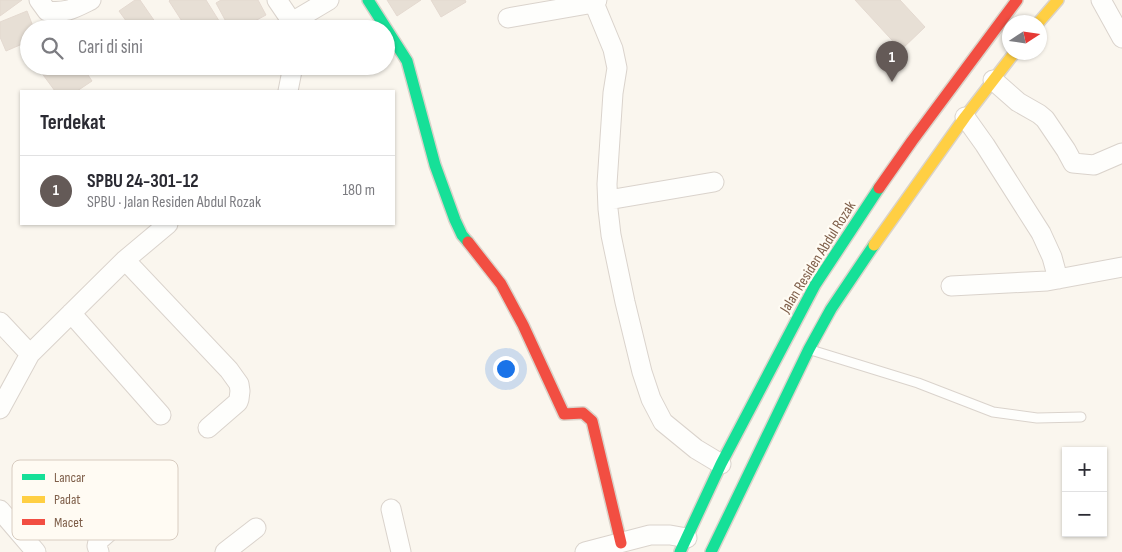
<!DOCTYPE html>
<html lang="id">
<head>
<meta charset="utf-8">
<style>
	:root { --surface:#fff; --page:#f2f2f3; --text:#2b2b33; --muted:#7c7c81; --line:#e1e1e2; --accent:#645a57 }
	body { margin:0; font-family:"Sofia Sans Condensed",sans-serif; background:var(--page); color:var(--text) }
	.controls { position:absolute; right:15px; bottom:15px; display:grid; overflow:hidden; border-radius:0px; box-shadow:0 1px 4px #0004 }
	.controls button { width:45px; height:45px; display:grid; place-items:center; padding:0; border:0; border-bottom:1px solid var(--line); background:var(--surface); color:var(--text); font:25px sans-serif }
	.compass { position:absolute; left:1002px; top:15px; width:45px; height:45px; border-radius:50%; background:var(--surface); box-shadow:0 1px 4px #0004; rotate:78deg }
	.you { position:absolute; left:505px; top:368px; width:18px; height:18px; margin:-12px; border:4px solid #fff; border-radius:50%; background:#1a73e8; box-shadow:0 0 0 8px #1a73e833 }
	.badge { display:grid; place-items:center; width:32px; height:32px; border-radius:50%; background:var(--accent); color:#fff; font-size:16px; font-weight:700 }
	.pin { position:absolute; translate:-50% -41px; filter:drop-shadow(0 1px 2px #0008) }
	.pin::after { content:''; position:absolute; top:26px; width:18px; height:15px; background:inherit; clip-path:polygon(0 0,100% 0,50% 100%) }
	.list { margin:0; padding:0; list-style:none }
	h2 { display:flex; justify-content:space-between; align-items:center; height:65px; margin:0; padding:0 20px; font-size:21px }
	h2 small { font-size:16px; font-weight:400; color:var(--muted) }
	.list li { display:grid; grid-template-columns:32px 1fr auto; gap:15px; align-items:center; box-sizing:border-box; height:70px; padding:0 20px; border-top:1px solid var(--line) }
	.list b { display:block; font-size:19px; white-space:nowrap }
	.list p { margin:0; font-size:16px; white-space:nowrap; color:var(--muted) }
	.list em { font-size:16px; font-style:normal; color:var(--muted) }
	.icon { flex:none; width:28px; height:28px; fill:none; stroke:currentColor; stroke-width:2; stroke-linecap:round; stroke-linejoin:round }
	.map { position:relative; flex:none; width:1122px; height:552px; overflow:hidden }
	.search { position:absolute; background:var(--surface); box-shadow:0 1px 4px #0004; left:20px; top:20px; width:375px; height:55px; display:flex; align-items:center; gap:12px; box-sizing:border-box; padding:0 18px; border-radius:28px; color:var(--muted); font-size:19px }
	.panel { position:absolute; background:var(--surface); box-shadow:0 1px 4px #0004; left:20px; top:90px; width:375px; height:135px; border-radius:0px }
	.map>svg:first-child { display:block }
	.building { fill:#e7dfd5; stroke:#e4d9d0 }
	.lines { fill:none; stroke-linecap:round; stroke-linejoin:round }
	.lane-casing { stroke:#dad3cc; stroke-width:11 }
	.street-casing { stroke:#dad3cc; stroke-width:21 }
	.fast-casing { stroke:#dad3ca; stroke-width:14 }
	.slow-casing { stroke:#dad3ca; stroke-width:14 }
	.jam-casing { stroke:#dad3ca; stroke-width:14 }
	.lane { stroke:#fefefc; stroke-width:9 }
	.street { stroke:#fefefc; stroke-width:19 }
	.fast { stroke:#16e098; stroke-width:11 }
	.slow { stroke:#ffcf43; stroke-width:11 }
	.jam { stroke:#f24e42; stroke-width:11 }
	.labels { text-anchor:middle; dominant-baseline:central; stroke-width:4.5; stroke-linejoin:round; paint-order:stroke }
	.street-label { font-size:15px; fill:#7e5e49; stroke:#fffbf3 }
	.key { fill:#fffbf3; stroke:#d8ccc0; stroke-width:1 }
	.key-label { font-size:14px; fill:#7e5e49 }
</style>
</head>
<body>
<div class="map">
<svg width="1122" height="552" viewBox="0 0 1122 552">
	<rect width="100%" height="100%" fill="#faf6ee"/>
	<!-- building -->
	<path class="building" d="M0,0H22L0,16Z
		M135,0H140L160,29H132L119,11Z
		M170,0H206L221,24L214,29H187L169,1Z
		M221,0H258L266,15L240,29H230L216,3Z
		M387,0H421L397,16Z
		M431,0H465L466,2L441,17Z
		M855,0H900L925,27L901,50Z
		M27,11L34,29H29V41L6,51L0,37V22Z
		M48,66H82L92,81L77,91H55L41,72Z"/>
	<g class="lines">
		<defs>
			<path id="lane" d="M811,350L918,383L993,412L1037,418L1081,417"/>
			<path id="street" d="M39,0L47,11C67,13 73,9 91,0
				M277,0L292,22L293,29
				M597,0L594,3L613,49L617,68L613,93L607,184L608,209L611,235L625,302L642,372L651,399L663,422L696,449L721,464
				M1101,0L1122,38
				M508,18L594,3
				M292,22L329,0
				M993,80L1018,102L1039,114L1045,119L1066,150L1073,163L1094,165L1122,153
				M288,91L293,66
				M965,117L985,145L1041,233L1052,257L1058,279
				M608,200L714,182
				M125,260L229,370L239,384L240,391L239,399L238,402L208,428
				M951,286L1047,281L1122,267
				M71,313L161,415
				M0,322L30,354
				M0,409L30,354L125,260L168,224
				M391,509L401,552
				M0,510L36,552
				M99,552L97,546L98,541L164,483
				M225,552L256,528
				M585,552L650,535H670L687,538"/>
			<path id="fast" d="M368,0L407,61L435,165L455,220L462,235L468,242
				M680,552L721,464L815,285L879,188
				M711,552L809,349L831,309L874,245"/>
			<path id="slow" d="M1039,22L1058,0
				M874,245L965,117L1015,52"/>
			<path id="jam" d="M879,188L912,141L1017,0
				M468,242L501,284L523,325L564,414L583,413L592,421L621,543"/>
		</defs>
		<!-- lane casing -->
		<use href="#lane" class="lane-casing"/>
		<!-- street casing -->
		<use href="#street" class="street-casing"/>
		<!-- fast casing -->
		<use href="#fast" class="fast-casing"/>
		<!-- slow casing -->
		<use href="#slow" class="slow-casing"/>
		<!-- jam casing -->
		<use href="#jam" class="jam-casing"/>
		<!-- lane -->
		<use href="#lane" class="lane"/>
		<!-- street -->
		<use href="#street" class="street"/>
		<!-- fast -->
		<use href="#fast" class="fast"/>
		<!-- slow -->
		<use href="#slow" class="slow"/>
		<!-- jam -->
		<use href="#jam" class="jam"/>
	</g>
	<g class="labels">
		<!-- street labels -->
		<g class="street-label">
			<text transform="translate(818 257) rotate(-58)">Jalan Residen Abdul Rozak</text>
		</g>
	</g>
	<!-- legend -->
	<rect x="12" y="460" width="166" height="80" rx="8" class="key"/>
	<rect x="22" y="474" width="23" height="6" fill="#16e098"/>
	<rect x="22" y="496" width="23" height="7" fill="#ffcf43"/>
	<rect x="22" y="519" width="23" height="6" fill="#f24e42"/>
	<g class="key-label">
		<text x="54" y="482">Lancar</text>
		<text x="54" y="504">Padat</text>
		<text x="54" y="527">Macet</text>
	</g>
</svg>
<div class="controls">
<button>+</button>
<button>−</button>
</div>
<svg class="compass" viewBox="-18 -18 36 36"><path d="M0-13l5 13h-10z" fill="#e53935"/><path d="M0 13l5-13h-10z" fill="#7c7c81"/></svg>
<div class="you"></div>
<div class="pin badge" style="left:892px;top:82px">1</div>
<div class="search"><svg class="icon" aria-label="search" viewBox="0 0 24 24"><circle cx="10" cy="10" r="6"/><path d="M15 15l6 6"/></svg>Cari di sini</div>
<section class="panel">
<h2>Terdekat<small></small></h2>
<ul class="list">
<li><span class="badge">1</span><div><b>SPBU 24-301-12</b><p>SPBU · Jalan Residen Abdul Rozak</p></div><em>180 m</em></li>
</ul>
</section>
</div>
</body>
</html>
